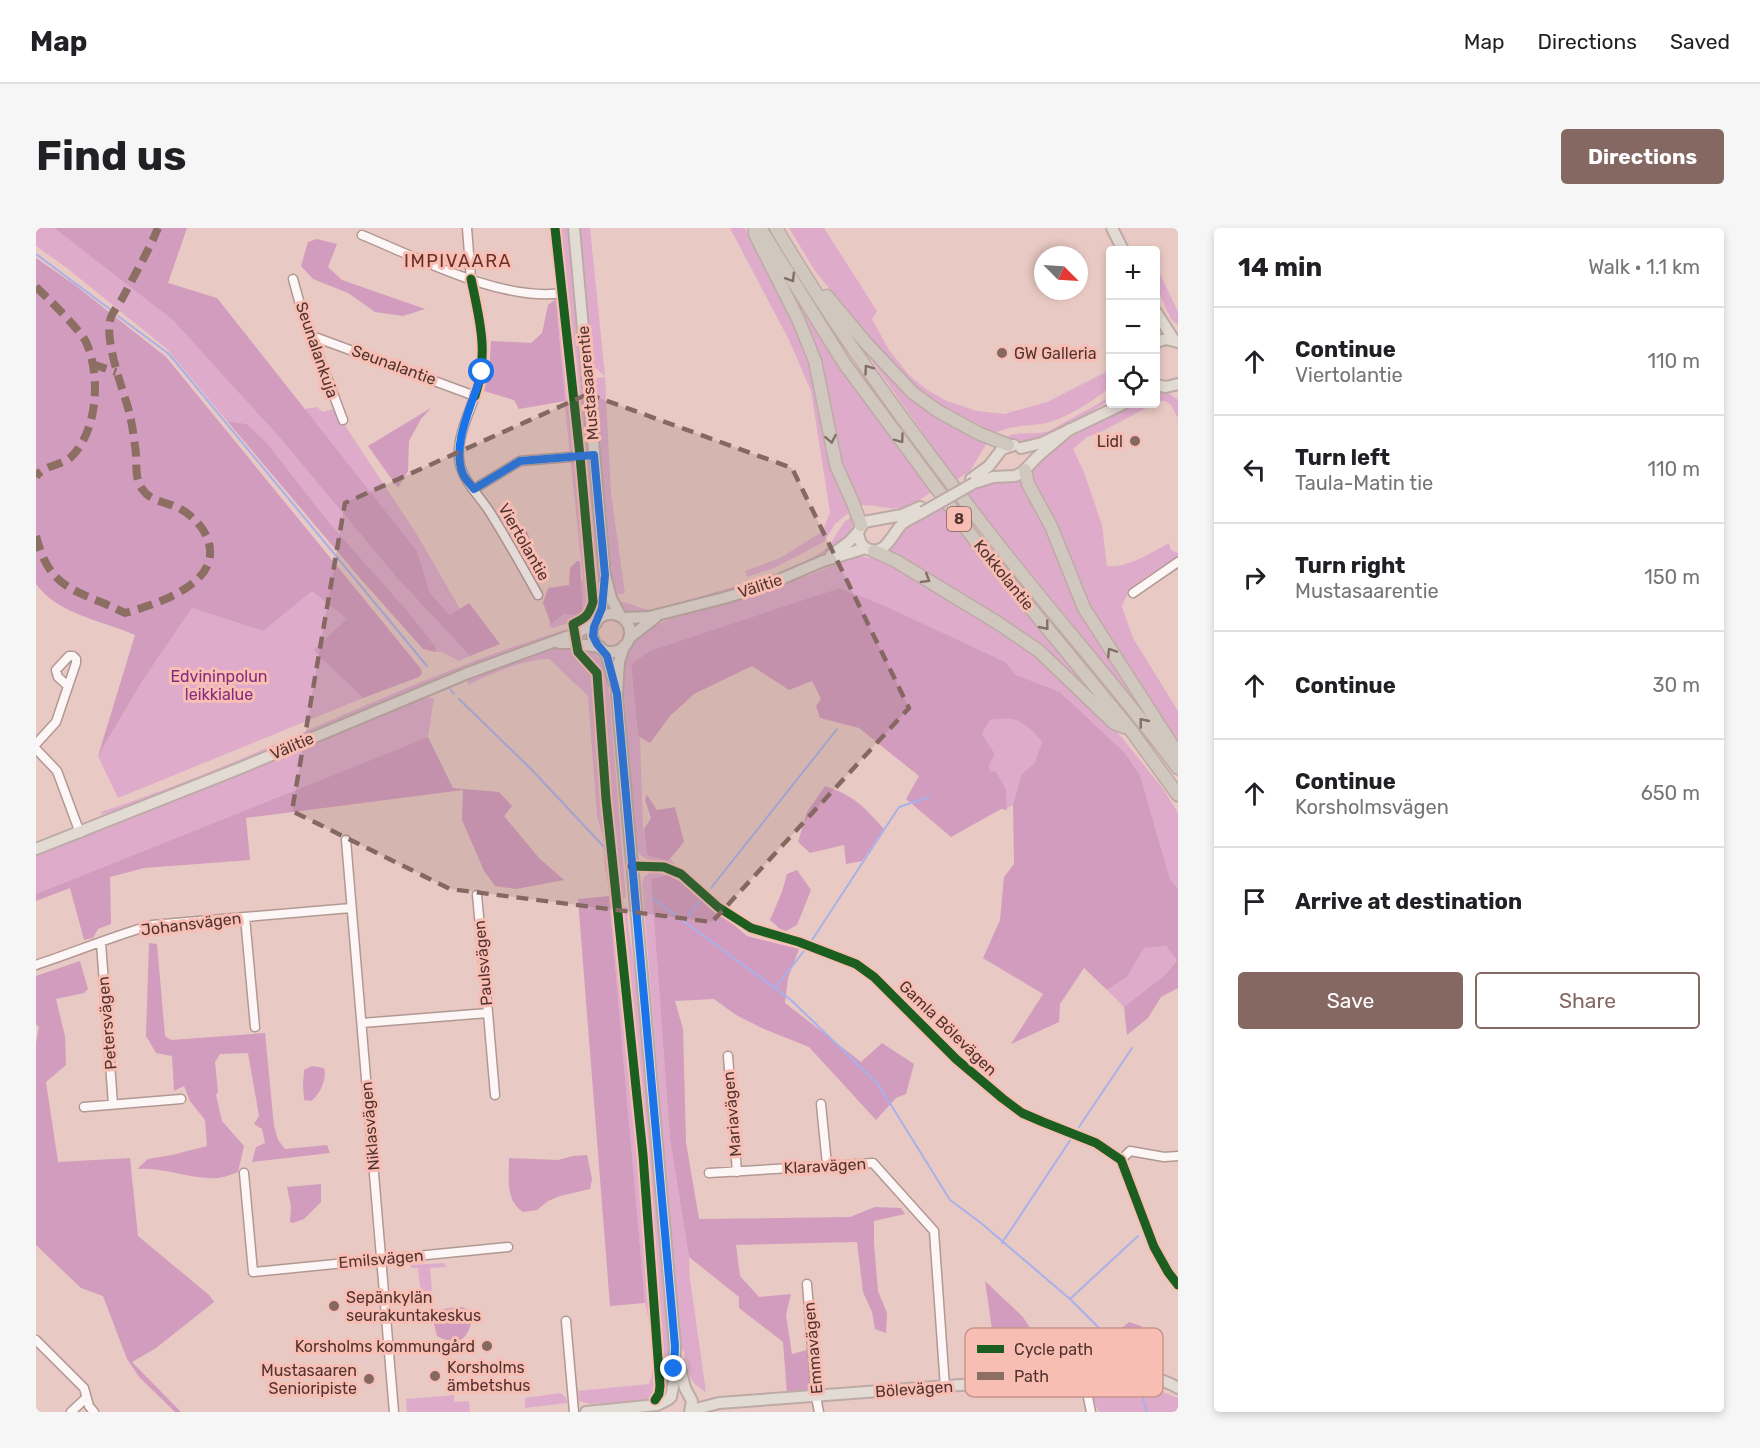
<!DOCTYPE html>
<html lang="en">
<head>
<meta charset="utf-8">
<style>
	:root { --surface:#fff; --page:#f6f6f6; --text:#202124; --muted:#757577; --line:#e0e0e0; --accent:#866863 }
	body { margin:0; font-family:Rubik,sans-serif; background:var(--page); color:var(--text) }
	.controls { position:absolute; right:18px; top:18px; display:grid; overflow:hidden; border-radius:6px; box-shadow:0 3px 9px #0003 }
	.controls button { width:54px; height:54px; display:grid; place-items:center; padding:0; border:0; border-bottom:2px solid var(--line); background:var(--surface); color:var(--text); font:30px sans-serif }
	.compass { position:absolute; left:998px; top:18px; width:54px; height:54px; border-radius:50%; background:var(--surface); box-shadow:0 3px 9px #0003; rotate:114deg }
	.stop { position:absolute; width:18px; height:18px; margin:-14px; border:4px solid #1a73e8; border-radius:50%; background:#fff }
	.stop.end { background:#1a73e8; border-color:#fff; box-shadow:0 2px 6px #0008 }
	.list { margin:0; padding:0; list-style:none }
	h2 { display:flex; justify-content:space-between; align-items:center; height:78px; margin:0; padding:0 24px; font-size:26px }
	h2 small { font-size:20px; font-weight:400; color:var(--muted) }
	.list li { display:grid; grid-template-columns:39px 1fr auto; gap:18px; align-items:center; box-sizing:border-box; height:108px; padding:0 24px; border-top:2px solid var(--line) }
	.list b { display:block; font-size:22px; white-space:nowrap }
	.list p { margin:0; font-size:20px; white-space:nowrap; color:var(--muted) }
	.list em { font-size:20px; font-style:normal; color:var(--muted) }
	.actions { display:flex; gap:12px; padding:18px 24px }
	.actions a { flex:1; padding:14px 0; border:2px solid var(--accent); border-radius:6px; text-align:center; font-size:21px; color:var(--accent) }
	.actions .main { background:var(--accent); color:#fff }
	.icon { flex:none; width:33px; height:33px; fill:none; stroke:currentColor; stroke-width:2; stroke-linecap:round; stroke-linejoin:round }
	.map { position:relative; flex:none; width:1142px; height:1184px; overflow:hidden; border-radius:6px }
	header { display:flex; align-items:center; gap:36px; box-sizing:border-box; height:84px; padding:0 30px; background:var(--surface); border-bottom:2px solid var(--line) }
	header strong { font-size:28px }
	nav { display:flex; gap:33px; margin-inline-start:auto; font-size:21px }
	.intro { display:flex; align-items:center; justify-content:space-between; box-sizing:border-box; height:144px; padding:0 36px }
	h1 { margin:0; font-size:42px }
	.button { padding:15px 27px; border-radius:6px; background:var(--accent); color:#fff; font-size:21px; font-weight:700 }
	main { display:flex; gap:36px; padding:0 36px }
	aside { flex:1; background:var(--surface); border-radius:6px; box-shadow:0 3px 9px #0003 }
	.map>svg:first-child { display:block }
	.green { fill:#deacca }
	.forest { fill:#d29cbe }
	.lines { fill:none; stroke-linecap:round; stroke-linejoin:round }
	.stream { stroke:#a8b1ea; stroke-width:2 }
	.minor-casing { stroke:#b29893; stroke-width:11 }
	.major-casing { stroke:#bdaaa6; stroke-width:14 }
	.highway-casing { stroke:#bdaaa6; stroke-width:15 }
	.minor { stroke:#fcf7f6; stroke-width:8 }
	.major { stroke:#e2dbd4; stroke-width:10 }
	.highway { stroke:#d0c8be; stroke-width:12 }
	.major-bridge-casing { stroke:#bdaaa6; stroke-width:14; stroke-linecap:butt }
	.major-bridge { stroke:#e2dbd4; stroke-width:10 }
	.quiet { stroke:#8d6e63; stroke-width:8; stroke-dasharray:15 8; stroke-linecap:butt }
	.cycleway-casing { stroke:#f8beb4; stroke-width:13 }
	.cycleway { stroke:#1b5e20; stroke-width:9 }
	.oneway { stroke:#846f68 }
	.route { stroke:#1a73e8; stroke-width:8 }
	.marked { fill:#866863; fill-opacity:0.2; stroke:#866863; stroke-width:4.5; stroke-dasharray:12 8; stroke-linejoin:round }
	.poi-dot { fill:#866863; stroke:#f8beb4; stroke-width:2 }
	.labels { text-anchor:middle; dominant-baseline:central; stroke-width:6; stroke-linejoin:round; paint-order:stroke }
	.shield { fill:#f8beb4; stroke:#835d57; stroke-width:1.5 }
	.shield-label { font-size:15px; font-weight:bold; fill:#51342f }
	.street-label { font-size:16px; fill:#51342f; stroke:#f8beb4 }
	.poi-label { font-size:16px; fill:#51342f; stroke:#f8beb4; text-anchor:start }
	.park-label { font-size:16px; fill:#842d80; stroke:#f8beb4 }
	.neighbourhood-label { font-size:18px; letter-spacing:1.5px; fill:#6a2f27; stroke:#f8beb4 }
	.key { fill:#f8beb4; stroke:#c6958c; stroke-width:1.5 }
	.key-label { font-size:16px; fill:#51342f }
</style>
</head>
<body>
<header>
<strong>Map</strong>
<nav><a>Map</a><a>Directions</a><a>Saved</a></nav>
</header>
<div class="intro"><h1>Find us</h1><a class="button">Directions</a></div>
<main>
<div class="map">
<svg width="1142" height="1184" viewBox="0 0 1142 1184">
	<rect width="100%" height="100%" fill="#e9c9c3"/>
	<!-- green -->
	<path class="green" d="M0,0H18L137,91L244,210L362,351L434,428L423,433L406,424H399V418L374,386L291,292L231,215L211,196L191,193L131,121L31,40L0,18Z
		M515,0H532L564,351L563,372L555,373C552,392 534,394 517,400L514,399L513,394L515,396L528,386L547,387L545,353L547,352L529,179Z
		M545,0H554L569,148L557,138L544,18Z
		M694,0H709L754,87L783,165L793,229L801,254L815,283L799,296L788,314L738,340L711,349L709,343L744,330L787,303L794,284L775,163L753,112Z
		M753,0H788L841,83L836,91L853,122L873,147L891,162L911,173L941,183L968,186L1011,174L1074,142V158C1063,171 1022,195 1005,196C988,198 974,198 959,205L910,180L886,164L855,135L779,43Z
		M1120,37L1142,84V97L1135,91L1120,58Z
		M48,65L130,129L385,441L292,408L277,422L327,470L82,570L62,528L107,452L156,380L227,403Z
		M755,67L896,264C886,270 876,278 864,280C854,282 838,276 824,277L805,236Z
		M822,113L940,210L951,215L934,243L920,252Z
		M569,149L575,265L589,365L578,367L558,154L561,150Z
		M1120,163L1131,164L1142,172V190L1135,177L1129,173H1123L1067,203L1051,209L1037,221L1048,244L1066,297L1071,338C1090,341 1116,324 1133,315L1135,322L1142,325V329C1121,343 1093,354 1086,379L1097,410L1142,483V516L1064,400L1044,360L1020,293L996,251V244L1002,234L1030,212L1095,176H1120Z
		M1074,167V172C1058,182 1008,215 991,216C983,216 975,213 968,210C982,202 998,208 1013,203L1067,173Z
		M281,179L287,184L298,181L382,308L424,381L414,387L394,365L381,323L268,181Z
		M986,252L1012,300L1039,370L1120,499L930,266L958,253L971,254Z
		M907,278L1051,459C988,404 923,365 853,322C872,296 877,292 907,278Z
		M817,288C826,331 699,360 668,369C650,375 611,390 593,386C587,385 583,378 580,373C594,373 603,382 617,382L738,347L766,336L787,323L795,315L808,294Z
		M819,328L845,331L966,402L1007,432L1078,500L1128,562L1142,585V661L1134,651L1104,547L1089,525L1024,464L979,447L968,434L847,377L804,360L595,436L602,508L604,510L607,598L611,626L632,633L634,631L643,640C631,639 607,634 601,622L590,510V483L585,445L589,431L595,420L603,410L622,396L633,391L702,372L774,347Z
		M532,401L533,405L497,414L84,581L65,587V584C224,532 371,449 532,401Z
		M514,420H539L540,426L558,444L559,456L567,457L566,446L562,439L546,424V421C564,425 567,433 572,450L590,670L587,671L588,679H591C592,709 600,739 602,769C613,886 626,1002 635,1119L632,1120V1128L630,1129V1149L616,1170L608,1172L554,1176L543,1173L542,1163L613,1156C622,1131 615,1100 609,1075L572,656L569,640L567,609L561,589L552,468L513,431C491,430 452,447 432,457L431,451Z
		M386,470H398L392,509L0,666V626L71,600Z
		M968,490L988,494L1006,514L999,534L985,547L977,577L971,580L970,560L955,544L953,538L959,526L946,506L954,492Z
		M617,643L632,647L615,651L634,911L653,1029L654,1051L670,1164C656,1157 652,1147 651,1133L649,1132L648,1123H646L645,1118L644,1117L606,655L608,649Z
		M1130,718L1141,731L1129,747L1088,779L1071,762L1091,749L1108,719Z
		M408,1035L411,1039L394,1040L396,1062L393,1065L385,1067L382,1040H375V1037Z
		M1076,1153C1100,1155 1120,1160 1142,1170V1184H1063L1058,1174L1056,1157Z
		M525,1165L530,1170L531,1175L489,1180V1170Z
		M418,1167V1174L433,1173L434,1184H371L370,1171Z"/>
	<!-- forest -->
	<path class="forest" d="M18,0H151L132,55L181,70L381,323L394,365L414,387L433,375L464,416L434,428L362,351L244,210L137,92Z
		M281,11L301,16L292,39L306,52L389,81L367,88L339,84L312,65L277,51L265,38L272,14Z
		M0,30L39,57L130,129L385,441L386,445L383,449L327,470L277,422L311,391L276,363L227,403L156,380L107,452L62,528L99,407C65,392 23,387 0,356Z
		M520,71L529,173L483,181L478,172L448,163L453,144L455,113L495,115L506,105L512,77Z
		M395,180L385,191L373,213L372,243L362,260L332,218Z
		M191,193L211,196L231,215L291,292L374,386L399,418L400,421L399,424L387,421L322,348Z
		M477,303H491L504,341L495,342Z
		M541,333H544L547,388L528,386L515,396L507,375L512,360L533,357L534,340Z
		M804,360L847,377L969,434L980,447L1024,464L1089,525L1104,547L1134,651L1142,661V760L1125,769L1112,790L1091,807L1088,779L1129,747L1141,732L1130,718L1108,720L1091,749L1071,762L1048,740L1024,776L1023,794L975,816L1007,766L947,730L964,692L968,649L978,636L977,577L980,566L985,547L999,534L1006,514C988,493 982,488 954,492L946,506L959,526L953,538L955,544L959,543L970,561L971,582L965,581L915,609L870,571L883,548L823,500L784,490L780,478L785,471L776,453L753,462L716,438L658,466L634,488L614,515L602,508L595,436L614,423Z
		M392,509L417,560L463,564L476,578L468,588L503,630L528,652L480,661L459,658L448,643L426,592L427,562L210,590L214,632L108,640L74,649L75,696L62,701L57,710L48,712L34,660L0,673V666Z
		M789,558C819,568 828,579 848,601L826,633L810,636L808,617L774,625L762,614L771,584Z
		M611,567L621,582L639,579L648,614L632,633L611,627L608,601L615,590L609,572Z
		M761,642L775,662L761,697L750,703L744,701L734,692L746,664L751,646Z
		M632,647L654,659L711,708L763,721L752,750L749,775L825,834L846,815L878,836L870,866L860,870L840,892L773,819L728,801L700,787L678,771L639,773L647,801L650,914L663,991L814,989L839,979L865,980L869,986L838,993V1015L842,1063L851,1085L850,1105L839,1101L836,1084L827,1064L821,1014L700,1017L704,1048L723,1069L755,1066L750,1087L756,1126L771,1122L774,1163L751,1166L747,1114L703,1080V1069L653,1029L634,911L615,651Z
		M573,668L609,1075L574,1078L542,671Z
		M113,715L121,716L129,808L135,812L229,805L238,898L242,912L249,921L291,917L294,925L216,934L220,919L229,915L226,901L218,896L223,888L212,825L184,826L179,834L182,864L180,867L186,893L208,918L202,944C196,946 189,949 183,950C156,952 129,939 101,941L112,931L136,927L171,918L169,892L154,873L148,858L138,863L136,828L120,825L110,808Z
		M44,733L52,761L48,765L20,771L29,808L30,837L10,854L22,934L94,930L102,1008L173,1067L178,1074L120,1120L96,1134L145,1184H139L104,1150L91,1131L67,1068L45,1060L0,1017V815L3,799L0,796V748Z
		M276,838L288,840C291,852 284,866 275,873L268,872L267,856L268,842Z
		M551,927L556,951L554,961L524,968L512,973L501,982L487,984C469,972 473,950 473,930L522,932L537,928Z
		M285,956V974L268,991L257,995L254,994L255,978L251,959Z
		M949,1053L987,1089L1010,1125L998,1146L963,1150Z
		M426,1079L438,1084C433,1107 427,1122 401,1108L397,1092L399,1085L406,1081Z
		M1093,1094L1105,1098L1124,1114L1098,1138L1075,1109Z"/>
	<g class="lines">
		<!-- stream -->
		<path class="stream" d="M0,26L75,82
			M82,88L133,126L391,438
			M414,461L418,466
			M423,471L495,541L570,621
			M675,660L801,501
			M616,670L755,772L842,856L914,972L945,995L1034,1071L1097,1134
			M648,693L664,673
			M776,712L863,579L893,569
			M739,760L768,723
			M1043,899L1096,820
			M966,1015L1035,911
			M1034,1071L1102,1008
			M1104,1160L1111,1184"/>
		<defs>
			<path id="minor" d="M431,0L435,51
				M326,7C382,30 466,74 526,65
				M257,51L265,80L307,192
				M276,108L439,168C432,187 421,210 423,231C425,252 445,269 455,286C472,313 487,340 502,367
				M438,261L484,233L558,227
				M1097,365L1142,334
				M0,516L20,494L40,435V431L37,428H33L20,442L22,449L32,458
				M0,521L21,543L44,605
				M310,612L358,1184
				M596,638L628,639L645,646L682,679L715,700L763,714L820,736L838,749L920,831L966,870L986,885L1007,894L1060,915L1085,932L1118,1019L1132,1044L1142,1057
				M209,689L219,799
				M65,715L77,876
				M0,737C39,724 77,708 116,697L315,680
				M452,785L459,867
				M326,795L452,785L441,667
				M692,828L701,944
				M785,876L791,937
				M48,879L145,871
				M1085,932L1094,923L1128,929L1142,928
				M208,945L217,1044L472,1019
				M673,945L837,935L898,1003L909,1159
				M771,1056L780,1169L783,1184
				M530,1093L538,1184
				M0,1112L48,1160L53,1178L58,1184
				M1047,1145L1055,1184
				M35,1184L50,1170"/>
			<path id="major" d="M538,0L569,347L575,370L585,389
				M1076,0L1087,22
				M1120,84L1138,112
				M1120,114L1130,111L1142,114
				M1120,157L1130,159L1142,156
				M985,220L1006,215L1087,176
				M935,251L953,238L966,221L978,217
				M938,255L957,249L979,248L987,244L1001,229L1034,201
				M884,279L866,287L828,294L822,304C823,312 825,320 835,322C850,326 857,305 866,296C872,291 880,288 887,284
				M795,327L813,314L822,304
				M556 405a19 19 0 1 1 38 0a19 19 0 1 1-38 0Z
				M563,390L566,380L568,356
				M587,390L613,389L688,370L731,357L787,333L830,320
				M593,410L620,389
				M523,415H534L564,419
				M588,418L583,434L581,467L639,1118L638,1153L635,1169
				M566,421L571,428L578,454
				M0,621L202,541L432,445L536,407L560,395
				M643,1136L649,1160L656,1173L654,1184
				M656,1182L683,1175L1007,1151C1052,1145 1100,1136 1142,1160
				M550,1184L621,1177L633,1171"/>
			<path id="highway" d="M724,0L808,135L941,315L1094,501L1142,567
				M740,0C803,107 878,208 954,306C1015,385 1083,460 1142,540
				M719,1V6L762,91L779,133L800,237L817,275L825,297
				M791,68L830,115L877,165L902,183L942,205L972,217
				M989,242L992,256L1015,298L1048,380L1142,526
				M838,323L860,333L962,395L1003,423L1078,495L1088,499"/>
		</defs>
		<!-- minor casing -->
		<use href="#minor" class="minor-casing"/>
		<!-- major casing -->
		<use href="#major" class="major-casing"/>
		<!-- highway casing -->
		<use href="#highway" class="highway-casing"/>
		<!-- minor -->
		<use href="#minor" class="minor"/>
		<!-- major -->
		<use href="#major" class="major"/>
		<!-- highway -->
		<use href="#highway" class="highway"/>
		<defs>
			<path id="major-bridge" d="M887,284L938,255"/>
		</defs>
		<!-- major-bridge casing -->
		<use href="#major-bridge" class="major-bridge-casing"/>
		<!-- major-bridge -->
		<use href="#major-bridge" class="major-bridge"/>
		<!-- quiet -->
		<path class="quiet" d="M0,59C10,68 45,103 50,114C65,147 62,203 35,229C25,238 7,237 0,249
			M56,136L80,144
			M0,308C14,365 44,362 89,385C117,377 177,359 174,322C173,304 159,289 143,280C131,274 115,274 107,262C97,250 102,232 99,218C98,208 96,197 94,187C88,163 67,112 75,89C78,82 84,75 87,69C99,46 112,24 122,0"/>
		<defs>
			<path id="cycleway" d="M519,0L544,228L557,374C553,387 550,390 537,396L542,424L561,445L570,571L607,927L624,1158L623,1166L619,1172
				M435,51C444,93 453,126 439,168
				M596,638L628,639L645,646L682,679L715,700L763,714L820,736L838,749L920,831L966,870L986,885L1007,894L1060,915L1085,932L1118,1019L1132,1044L1142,1057"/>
		</defs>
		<!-- cycleway casing -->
		<use href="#cycleway" class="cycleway-casing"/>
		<!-- cycleway -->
		<use href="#cycleway" class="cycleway"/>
	</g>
	<!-- one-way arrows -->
	<defs><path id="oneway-chevron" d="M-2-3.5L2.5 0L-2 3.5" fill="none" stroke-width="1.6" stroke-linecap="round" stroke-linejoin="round" transform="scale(1.5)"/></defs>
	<g class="oneway">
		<use href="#oneway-chevron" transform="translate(755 50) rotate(58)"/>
		<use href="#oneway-chevron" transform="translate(832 141) rotate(-126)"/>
		<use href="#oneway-chevron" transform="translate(795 211) rotate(79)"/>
		<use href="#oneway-chevron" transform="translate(864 211) rotate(54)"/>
		<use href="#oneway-chevron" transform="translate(890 351) rotate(31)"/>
		<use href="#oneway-chevron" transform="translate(1009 398) rotate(51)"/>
		<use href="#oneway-chevron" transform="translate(1075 424) rotate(-123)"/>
		<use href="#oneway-chevron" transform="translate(1107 494) rotate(-129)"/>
	</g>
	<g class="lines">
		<!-- route -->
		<path class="route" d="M446,144C438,173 414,217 427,246C429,251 434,256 438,261L484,233L558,227L569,347L566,380L558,399L557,408L561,416L571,428L581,466L639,1118L638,1141"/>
	</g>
	<!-- marked area -->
	<path class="marked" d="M552,166L756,240L873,480L676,694L414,661L256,583L309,275Z"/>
	<!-- markers -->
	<g class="poi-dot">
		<circle cx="966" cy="125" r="6"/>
		<circle cx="1099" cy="213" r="6"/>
		<circle cx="298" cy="1078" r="6"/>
		<circle cx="451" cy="1118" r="6"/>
		<circle cx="399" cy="1148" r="6"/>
		<circle cx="333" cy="1151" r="6"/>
	</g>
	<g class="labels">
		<!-- shield labels -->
		<rect class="shield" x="911" y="279" width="24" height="24" rx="4.5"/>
		<g class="shield-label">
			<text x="923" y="291">8</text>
		</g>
		<!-- street labels -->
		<g class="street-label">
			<text transform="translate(281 122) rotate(71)">Seunalankuja</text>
			<text transform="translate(358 137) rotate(20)">Seunalantie</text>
			<text transform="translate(552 155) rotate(-95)">Mustasaarentie</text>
			<text transform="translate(488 314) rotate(60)">Viertolantie</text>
			<text transform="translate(968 347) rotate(51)">Kokkolantie</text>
			<text transform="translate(724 358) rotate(-18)">Välitie</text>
			<text transform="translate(256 518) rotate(-23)">Välitie</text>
			<text transform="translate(155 696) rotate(-7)">Johansvägen</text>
			<text transform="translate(447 735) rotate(-95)">Paulsvägen</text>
			<text transform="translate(71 795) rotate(-95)">Petersvägen</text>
			<text transform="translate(912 800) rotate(44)">Gamla Bölevägen</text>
			<text transform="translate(696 886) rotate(-95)">Mariavägen</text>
			<text transform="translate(334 898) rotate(-95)">Niklasvägen</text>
			<text transform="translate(789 938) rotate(-3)">Klaravägen</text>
			<text transform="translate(345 1031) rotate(-5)">Emilsvägen</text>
			<text transform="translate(777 1120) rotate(-95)">Emmavägen</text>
			<text transform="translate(878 1161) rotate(-4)">Bölevägen</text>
		</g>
		<!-- poi labels -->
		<g class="poi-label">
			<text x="978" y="125">GW Galleria</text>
			<text x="1087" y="213" text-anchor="end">Lidl</text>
			<text x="310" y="1069">Sepänkylän<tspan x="310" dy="18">seurakuntakeskus</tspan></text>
			<text x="439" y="1118" text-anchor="end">Korsholms kommungård</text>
			<text x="411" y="1139">Korsholms<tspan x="411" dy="18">ämbetshus</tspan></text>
			<text x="321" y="1142" text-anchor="end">Mustasaaren<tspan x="321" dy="18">Senioripiste</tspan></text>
		</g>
		<!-- park labels -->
		<g class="park-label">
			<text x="183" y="448">Edvininpolun<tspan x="183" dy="18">leikkialue</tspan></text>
		</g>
		<!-- neighbourhood labels -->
		<g class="neighbourhood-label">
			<text x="422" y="33">IMPIVAARA</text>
		</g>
	</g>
	<!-- legend -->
	<rect x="929" y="1100" width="198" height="69" rx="9" class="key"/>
	<rect x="941" y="1117" width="27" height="8" fill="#1b5e20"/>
	<rect x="941" y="1144" width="27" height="8" fill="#8d6e63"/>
	<g class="key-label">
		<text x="978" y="1127">Cycle path</text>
		<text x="978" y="1154">Path</text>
	</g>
</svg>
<div class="controls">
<button>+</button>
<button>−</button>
<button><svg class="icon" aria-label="locate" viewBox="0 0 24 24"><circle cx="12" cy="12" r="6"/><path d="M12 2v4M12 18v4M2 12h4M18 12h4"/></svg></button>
</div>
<svg class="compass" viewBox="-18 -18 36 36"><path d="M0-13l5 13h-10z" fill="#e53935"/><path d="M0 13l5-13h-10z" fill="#757577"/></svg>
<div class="stop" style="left:446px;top:144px"></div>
<div class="stop end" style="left:638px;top:1141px"></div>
</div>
<aside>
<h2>14 min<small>Walk · 1.1 km</small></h2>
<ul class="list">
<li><svg class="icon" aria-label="ahead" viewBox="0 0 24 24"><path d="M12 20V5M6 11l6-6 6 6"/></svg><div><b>Continue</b><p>Viertolantie</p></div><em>110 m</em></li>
<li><svg class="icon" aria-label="left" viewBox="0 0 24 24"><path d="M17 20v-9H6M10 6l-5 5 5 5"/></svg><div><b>Turn left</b><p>Taula-Matin tie</p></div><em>110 m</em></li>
<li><svg class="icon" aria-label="right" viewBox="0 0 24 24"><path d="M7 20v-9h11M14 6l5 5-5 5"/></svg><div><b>Turn right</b><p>Mustasaarentie</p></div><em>150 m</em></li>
<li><svg class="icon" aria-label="ahead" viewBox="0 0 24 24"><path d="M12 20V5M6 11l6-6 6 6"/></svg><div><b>Continue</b></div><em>30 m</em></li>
<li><svg class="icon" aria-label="ahead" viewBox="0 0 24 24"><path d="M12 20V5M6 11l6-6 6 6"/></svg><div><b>Continue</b><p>Korsholmsvägen</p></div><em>650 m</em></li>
<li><svg class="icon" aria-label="arrive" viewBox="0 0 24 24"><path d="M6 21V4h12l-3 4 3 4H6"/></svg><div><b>Arrive at destination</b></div></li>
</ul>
<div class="actions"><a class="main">Save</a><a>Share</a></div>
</aside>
</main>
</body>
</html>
